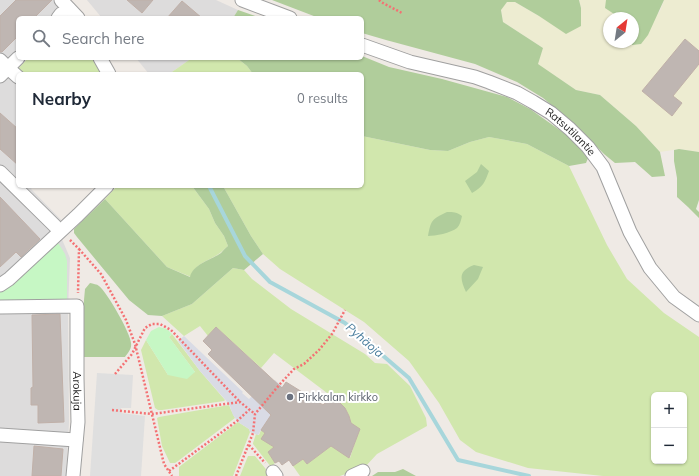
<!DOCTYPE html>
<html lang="en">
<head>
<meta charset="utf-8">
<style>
	:root { --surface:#fff; --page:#f6f6f7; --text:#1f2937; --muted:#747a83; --line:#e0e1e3 }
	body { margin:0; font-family:Mulish,sans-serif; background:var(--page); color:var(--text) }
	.controls { position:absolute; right:12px; bottom:12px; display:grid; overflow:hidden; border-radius:6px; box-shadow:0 1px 3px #0004 }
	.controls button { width:36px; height:36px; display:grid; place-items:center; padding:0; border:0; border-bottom:1px solid var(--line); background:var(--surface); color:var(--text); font:20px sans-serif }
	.compass { position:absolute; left:603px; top:12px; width:36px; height:36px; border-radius:50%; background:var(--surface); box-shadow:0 1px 3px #0004; rotate:30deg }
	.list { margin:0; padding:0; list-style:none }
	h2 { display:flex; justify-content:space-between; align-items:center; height:52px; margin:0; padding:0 16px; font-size:17px }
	h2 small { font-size:13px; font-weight:400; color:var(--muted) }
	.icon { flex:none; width:22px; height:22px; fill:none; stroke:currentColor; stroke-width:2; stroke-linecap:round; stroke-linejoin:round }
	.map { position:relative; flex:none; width:699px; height:476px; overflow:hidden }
	.search { position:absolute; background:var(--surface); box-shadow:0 1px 3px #0004; left:16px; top:16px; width:348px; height:44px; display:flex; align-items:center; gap:10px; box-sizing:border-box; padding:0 14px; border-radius:6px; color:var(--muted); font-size:15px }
	.panel { position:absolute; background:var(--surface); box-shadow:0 1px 3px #0004; left:16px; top:72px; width:348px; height:116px; border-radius:6px }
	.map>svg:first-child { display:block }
	.residential { fill:#dddcdc }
	.farmland { fill:#edecd1 }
	.grass { fill:#d1e7ad; fill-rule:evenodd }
	.forest { fill:#b0cd9b }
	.park { fill:#c6f7c4 }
	.parking { fill:#dfdfdf }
	.plaza { fill:#d9dbe5 }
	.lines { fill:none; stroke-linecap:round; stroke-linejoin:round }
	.stream { stroke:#a7d6db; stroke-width:4 }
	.building { fill:#bfb6b2; stroke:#c0b0a8 }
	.minor-casing { stroke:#a0a0a0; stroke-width:15 }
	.path { stroke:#f47173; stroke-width:2.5; stroke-dasharray:2 2; stroke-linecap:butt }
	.minor { stroke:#fff; stroke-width:13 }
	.worship-dot { fill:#6b7280; stroke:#fff; stroke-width:1.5 }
	.labels { text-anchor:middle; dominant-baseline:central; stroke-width:4; stroke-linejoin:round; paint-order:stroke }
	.street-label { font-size:11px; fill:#1f1f1f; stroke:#fff }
	.worship-label { font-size:11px; fill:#5b616d; stroke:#fff; text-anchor:start }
	.water-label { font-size:12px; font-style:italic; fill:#487c9c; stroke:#fff }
</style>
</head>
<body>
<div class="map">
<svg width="699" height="476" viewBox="0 0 699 476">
	<rect width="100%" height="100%" fill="#efeae5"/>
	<!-- residential -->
	<path class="residential" d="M0,0H53L70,16L68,18H18V58H28L18,69L24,74H18V186H33L31,189L64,223L58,230L70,258L68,309L69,422L66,476H0Z
		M87,0H216L238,10L233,18H102Z
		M136,58H192L169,74H149Z"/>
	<!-- farmland -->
	<path class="farmland" d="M579,0H606V8L620,18H609V42H632V44L660,11L664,0H699V152L679,149L660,152L636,126L600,95L576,90L537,64L543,48L503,22L501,9L507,2H515L539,16L581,8Z"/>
	<!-- grass -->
	<path class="grass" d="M28,58H95L103,74H24L18,69Z
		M192,58H237L247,66L253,74H169Z
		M362,136L430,150L448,151L470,142L489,137L527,144L569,166L607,245L627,279L664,313L699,337V476H603L528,468L476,452L460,440L439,403L409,361L364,322L280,269L263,254L251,236L223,186H362ZM654,395H684V461H654Z
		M117,186H192L209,209L215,223L224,236L228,246C225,248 223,251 220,253C211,260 193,264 191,277L167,267L105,199Z
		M233,268L244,270L252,279L291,309L365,354L375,363L387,364L410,386L426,418L427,426L377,454L365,467L340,476H300L293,466L303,459L307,464L331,446L350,458L356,439L351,423L349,416L345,408L339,402L274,353L261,368L216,327L208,336L200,326L184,336L162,316L192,304Z
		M172,334L200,371L225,400L224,401L162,410H158L155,408L141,350L146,340L168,375L195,372L169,337Z
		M229,405L231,410L235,418L178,461L175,463H170L162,446L157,418L159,417Z
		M238,422L249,429L250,432L233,476H179V467Z
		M261,430L265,433L262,439L274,447L268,452L275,463L271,467L253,444V443L256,434L259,435Z
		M248,456H255L270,474L268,476H240Z"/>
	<!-- forest -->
	<path class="forest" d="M272,0H579L581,8V26L566,34L539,16L515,2H507L501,10L503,22L543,48L538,64L576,90L600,95L636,126L660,152L665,176L652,177L635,162L615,163L604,154L573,123L543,98L517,82L475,64L386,40L362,33V18H319Z
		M606,0H664L648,35L641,44L632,45L633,18H620L605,8Z
		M238,10L261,18H233Z
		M362,56L389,67L442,79L507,97L530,109L571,138L588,158L586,163L569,166L527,144L489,137L470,142L448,151L430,150L362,136V74H253L247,66L237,58H362Z
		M679,149L699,152V200L696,209L699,212V218L688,207L677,197V178L674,161V150Z
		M481,164L489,171C485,182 483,187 472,193L465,181L477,172Z
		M192,186H223L251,236L263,254L244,270L233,268L192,304L162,316L148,315L129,300L77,237L74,233V229L105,199L167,267L190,277C193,264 211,260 221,253C223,251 225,248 228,246L224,236L215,223L209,209Z
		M447,212C453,212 457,212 462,216C461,220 460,225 457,228C451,233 435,236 428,236C431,220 432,219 447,212Z
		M474,265L483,267L478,279L466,292C460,279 458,271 474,265Z
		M90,283C93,284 97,284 99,286C107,292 131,334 131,343C132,349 128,353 125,357H84L83,311L85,289Z
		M403,469L416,476H372L378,472H395Z"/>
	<!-- park -->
	<path class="park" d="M57,241L65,254L67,261V301L0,303V287Z
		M159,327L167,329L172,334L169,337L195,372L187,379L168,375L146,340L151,331Z"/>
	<!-- parking -->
	<path class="parking" d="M97,373L133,375L131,408H121V413L145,416L141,476H90Z"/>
	<!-- plaza -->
	<path class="plaza" d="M184,336L243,392L242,393L249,399L262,386L275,380L283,387L271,415L258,435L250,432L249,429L238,422L233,415L229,404L200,371L178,341Z"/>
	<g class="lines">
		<!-- stream -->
		<path class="stream" d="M209,186L245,256L270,282L345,323L409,378L458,460L529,476"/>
	</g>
	<!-- building -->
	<path class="building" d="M16,0H52L34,18H18V36L2,52H0V16Z
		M127,0H153L142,13Z
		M182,1L202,18H167Z
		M685,39L699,51V64L673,96L682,103L672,116L642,91Z
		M0,113L18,129V165L0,149Z
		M0,197L40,239L21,257L16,252L0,267Z
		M60,314L64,422L38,423V405H31V388L33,387L32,315Z
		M216,327L282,388L286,382L323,405L332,397L339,402L345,408L349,416L351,423L360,429L349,458L331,446L307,464L303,459L293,466L289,460L282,465L279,461L275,463L268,452L274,447L261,439L265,433L261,430L271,415L208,354L212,350L203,341Z
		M34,446L63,449L61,476H32Z"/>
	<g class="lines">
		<defs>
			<g id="minor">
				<path d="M61,0L78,18"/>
				<path d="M242,0L290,18"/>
				<path d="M58,18L61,14"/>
				<path id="s1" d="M362,45L410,62L475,77L489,82L517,93L533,102L551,113L570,129L588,147L603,167L630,232L650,268L674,297L699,315"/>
				<path d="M100,58L109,74"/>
				<path d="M0,60L8,68L18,77"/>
				<path d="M0,76L18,58"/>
				<path d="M0,172L55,226"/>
				<path d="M0,285L9,279L78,215L107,186"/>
				<path id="s2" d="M0,307L77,306V378L78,422L73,476"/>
				<path d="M0,435L76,440"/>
				<path d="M273,472L276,476"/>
				<path d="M352,476L363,471"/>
			</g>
		</defs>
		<!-- minor casing -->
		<use href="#minor" class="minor-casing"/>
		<!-- path -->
		<path class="path" d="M379,0L381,2L402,13
			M70,240L79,249L78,293
			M79,249L101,274L126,320L135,344L164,464L172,476
			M115,374L132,354L145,328L152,324H160L171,330L240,402
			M112,410L152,414L240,402L255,414
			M249,445L265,463
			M169,471L237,421L249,410
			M236,476L253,433L255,414L280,384L294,369L304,364L319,350L332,334L345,310"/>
		<!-- minor -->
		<use href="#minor" class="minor"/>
	</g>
	<!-- markers -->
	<circle class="worship-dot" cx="290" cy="397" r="4"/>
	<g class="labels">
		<!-- street labels -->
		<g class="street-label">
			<text stroke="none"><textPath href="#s1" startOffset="229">Ratsutilantie</textPath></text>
			<text stroke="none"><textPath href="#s2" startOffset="162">Arokuja</textPath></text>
		</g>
		<!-- worship labels -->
		<g class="worship-label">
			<text x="298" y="397">Pirkkalan kirkko</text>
		</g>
		<!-- water labels -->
		<g class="water-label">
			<text transform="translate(365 340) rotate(41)">Pyhäoja</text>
		</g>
	</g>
</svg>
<div class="controls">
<button>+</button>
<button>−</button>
</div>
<svg class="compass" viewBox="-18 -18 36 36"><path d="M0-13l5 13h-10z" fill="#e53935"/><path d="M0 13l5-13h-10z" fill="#747a83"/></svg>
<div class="search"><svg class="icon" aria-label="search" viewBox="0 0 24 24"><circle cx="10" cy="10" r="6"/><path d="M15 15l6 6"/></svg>Search here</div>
<section class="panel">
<h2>Nearby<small>0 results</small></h2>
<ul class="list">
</ul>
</section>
</div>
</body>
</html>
